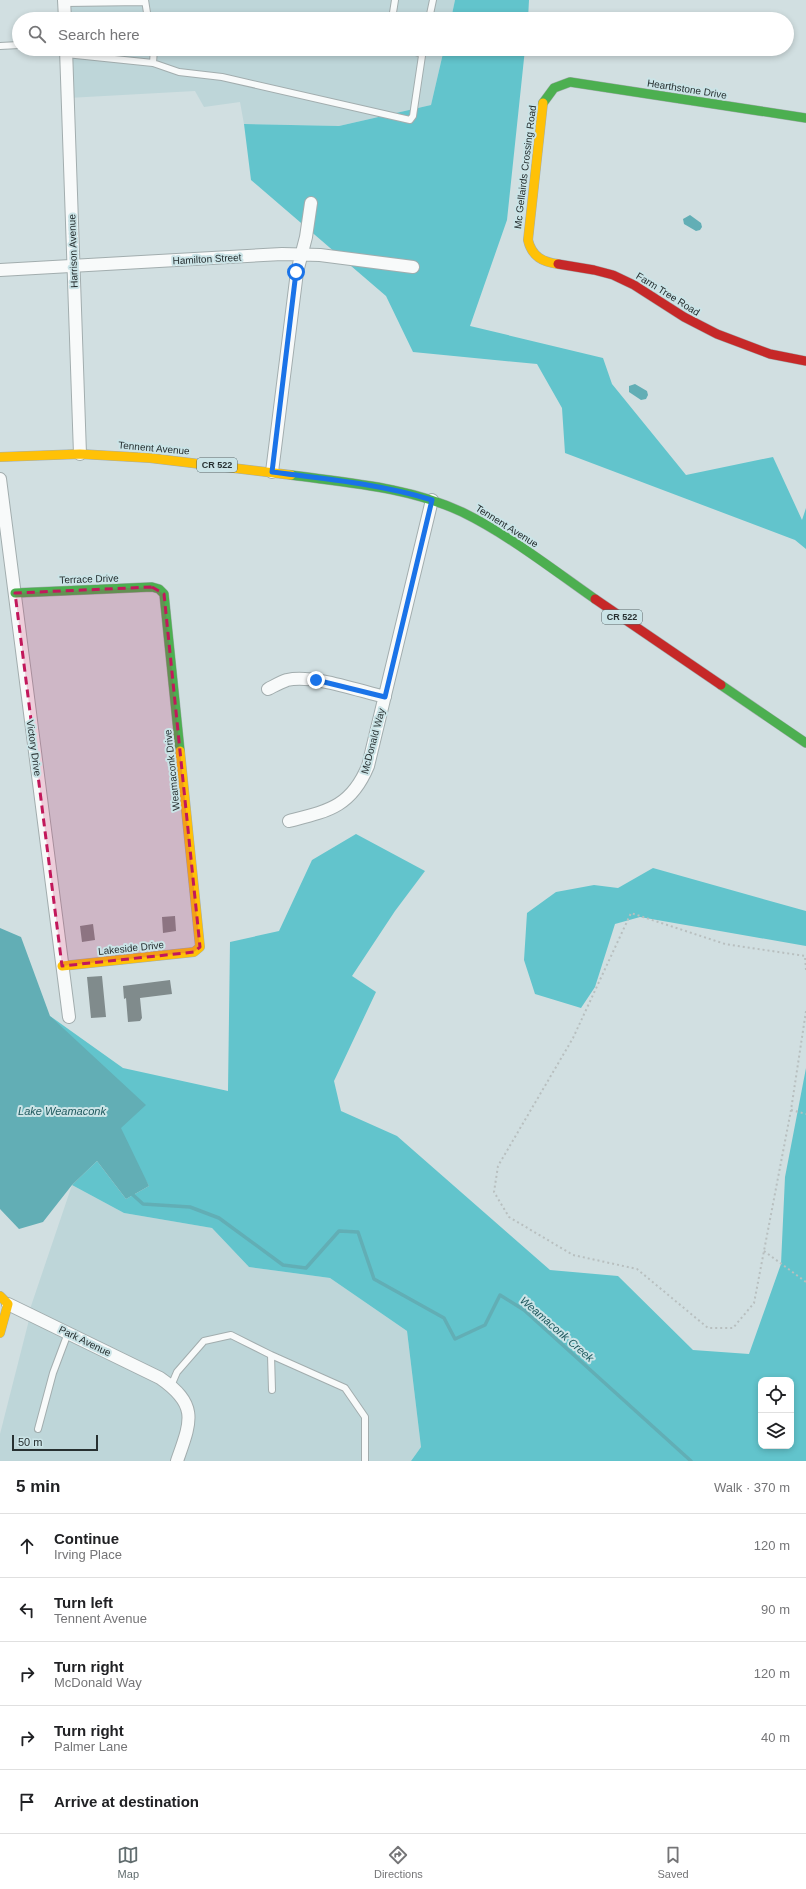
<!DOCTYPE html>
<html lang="en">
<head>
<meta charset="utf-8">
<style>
	:root { --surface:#fff; --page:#f2f2f2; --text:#202124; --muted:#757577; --line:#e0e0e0; --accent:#626d6f }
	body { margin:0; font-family:Arial,sans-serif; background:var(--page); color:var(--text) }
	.controls { position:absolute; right:12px; bottom:12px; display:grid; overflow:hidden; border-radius:8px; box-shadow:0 2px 6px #0003 }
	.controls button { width:36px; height:36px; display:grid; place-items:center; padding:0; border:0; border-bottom:1px solid var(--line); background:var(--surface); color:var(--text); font:20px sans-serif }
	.scale { position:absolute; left:12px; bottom:10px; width:86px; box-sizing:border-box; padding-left:4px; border:2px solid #273031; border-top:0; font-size:11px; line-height:14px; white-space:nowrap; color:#273031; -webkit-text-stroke:3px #cbe4e7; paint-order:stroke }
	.stop { position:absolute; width:12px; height:12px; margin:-9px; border:3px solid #1a73e8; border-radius:50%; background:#fff }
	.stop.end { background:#1a73e8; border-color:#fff; box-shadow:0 1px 4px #0008 }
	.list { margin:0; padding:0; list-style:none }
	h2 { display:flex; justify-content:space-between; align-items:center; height:52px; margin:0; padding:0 16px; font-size:17px }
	h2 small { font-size:13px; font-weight:400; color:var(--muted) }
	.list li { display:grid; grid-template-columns:26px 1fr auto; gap:12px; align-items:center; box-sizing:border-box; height:64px; padding:0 16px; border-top:1px solid var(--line) }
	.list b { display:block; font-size:15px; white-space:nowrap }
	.list p { margin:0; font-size:13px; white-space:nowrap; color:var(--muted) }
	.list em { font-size:13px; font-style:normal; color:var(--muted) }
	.icon { flex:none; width:22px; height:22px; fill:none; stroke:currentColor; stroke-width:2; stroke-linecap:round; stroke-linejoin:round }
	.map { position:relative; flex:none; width:806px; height:1461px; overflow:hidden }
	.search { position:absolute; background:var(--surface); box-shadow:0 2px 6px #0003; left:12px; right:12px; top:12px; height:44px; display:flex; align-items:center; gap:10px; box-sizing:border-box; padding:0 14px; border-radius:22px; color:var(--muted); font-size:15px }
	.sheet { height:372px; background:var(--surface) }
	nav { display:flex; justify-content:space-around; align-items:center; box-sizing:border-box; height:56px; border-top:1px solid var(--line); background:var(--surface); font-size:11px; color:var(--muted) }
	nav a { display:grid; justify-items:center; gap:2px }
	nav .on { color:var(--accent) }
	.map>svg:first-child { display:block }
	.built { fill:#bed6d9 }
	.forest { fill:#62c4cc; fill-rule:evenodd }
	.water { fill:#62aeb5 }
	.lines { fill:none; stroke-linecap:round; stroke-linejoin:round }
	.stream { stroke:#62aeb5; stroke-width:3.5 }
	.building { fill:#808b8c }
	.lane-casing { stroke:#a2adae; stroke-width:8 }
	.street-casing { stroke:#a2adae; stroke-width:14 }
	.fast-casing { stroke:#a2adae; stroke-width:10 }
	.slow-casing { stroke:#a2adae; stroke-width:10 }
	.jam-casing { stroke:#a2adae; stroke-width:10 }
	.path { stroke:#b8bfbf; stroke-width:2; stroke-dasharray:2 3; stroke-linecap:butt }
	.lane { stroke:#f8fafa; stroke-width:6 }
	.street { stroke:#f8fafa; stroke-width:12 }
	.fast { stroke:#4caf50; stroke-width:9 }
	.slow { stroke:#ffc107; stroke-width:9 }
	.jam { stroke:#c62828; stroke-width:9 }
	.route { stroke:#1a73e8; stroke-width:5 }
	.marked { fill:#c2185b; fill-opacity:0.2; stroke:#c2185b; stroke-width:3; stroke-dasharray:8 5; stroke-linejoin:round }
	.labels { text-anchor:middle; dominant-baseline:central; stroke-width:4; stroke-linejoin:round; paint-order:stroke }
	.shield { fill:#cbe4e7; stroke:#586668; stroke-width:1 }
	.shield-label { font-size:9px; font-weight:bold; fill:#273031 }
	.street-label { font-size:10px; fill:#273031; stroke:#cbe4e7 }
	.water-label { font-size:11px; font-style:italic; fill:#1f585d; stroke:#cbe4e7 }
</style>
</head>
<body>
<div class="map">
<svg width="806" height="1461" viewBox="0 0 806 1461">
	<rect width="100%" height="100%" fill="#d1dfe1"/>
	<!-- built -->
	<path class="built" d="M65,0H455L451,19H66Z
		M67,49H444L431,105L339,126L244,124L240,102L204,107L195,91L68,98Z
		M72,1185L124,1213L212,1228L249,1267L330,1278L407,1331L421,1447L411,1461H0V1434L30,1316L29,1312Z"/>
	<!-- forest -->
	<path class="forest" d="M455,0H529L528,19H451Z
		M444,49H525L507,220L470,326L603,358L612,384L686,475L773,457L802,520L806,508V549L795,540L565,453L562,408L537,364L413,352L386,296L251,180L244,124L339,126L431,105Z
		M356,834L425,871L395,911L352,976L376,992L334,1081L341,1111L397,1136L550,1270L618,1276L693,1350L749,1354L781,1264L785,1177L806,1068V1461H411L421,1447L407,1331L330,1278L249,1267L212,1228L124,1213L72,1185L97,1161L126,1199L149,1186L50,1016L123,1068L228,1091L230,942L279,931L312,860ZM761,1380H791V1446H761Z
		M653,868L806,911V946L640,917L615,924L595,987L581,1008L535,994L524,960L527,913L556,892L594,885L618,888Z"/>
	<!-- water -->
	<path class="water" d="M690,215L701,223L702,227L700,230L696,231L684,224L683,219Z
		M635,384L647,391L648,395L646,399L641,400L629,392V386Z
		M0,928L21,937L50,1016L146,1105L121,1128L149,1186L126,1199L97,1161L72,1185L43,1222L19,1229L0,1209Z"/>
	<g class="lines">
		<!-- stream -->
		<path class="stream" d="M133,1195L143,1204L190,1207L219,1218L283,1265L306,1268L339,1231L358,1232L374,1279L444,1318L455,1339L485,1325L500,1295L524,1310L691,1461"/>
	</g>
	<!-- building -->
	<path class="building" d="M175,916L176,931L163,933L162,917Z
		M93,924L95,940L82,942L80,926Z
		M102,976L106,1017L91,1018L87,977Z
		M170,980L172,994L140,998L142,1018L140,1021L128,1022L126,998L124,999L123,986Z"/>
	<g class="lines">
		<defs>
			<path id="lane" d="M145,0L148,19
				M64,3L144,2
				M392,19L395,0
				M429,19L433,0
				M0,46L19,45
				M405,49L422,54
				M66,54L153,63L154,49
				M153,63L179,72L222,77L410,120L413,116L423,49
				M271,1355L345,1388L365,1417V1461
				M171,1386L177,1372L204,1341L231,1335L271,1355L272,1390
				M38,1429L53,1373L68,1333"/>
			<path id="street" d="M64,0L65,19
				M66,49L80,454
				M0,270L282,254L320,255L413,267
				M272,472L297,272L306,237L311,203
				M0,479L69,1017
				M268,689C274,686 281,682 287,680C313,674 359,691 385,697
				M289,821C328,811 351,807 368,766L432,500
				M8,1304L160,1378C199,1405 191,1421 177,1461"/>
			<path id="fast" d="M543,103L554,88L570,82L806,118
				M291,475C349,483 409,487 462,512C509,535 552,569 595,599
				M15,593L152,587L159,589L164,594L180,751
				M721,685L806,743"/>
			<path id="slow" d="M543,103L528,240C532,257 543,262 558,264
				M0,457L80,454L150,458L291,475
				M62,966L194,952L200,947L180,751
				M0,1296L8,1304L0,1333"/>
			<path id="jam" d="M558,264L594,270L613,275L634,285L684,317L717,334L770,354L806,361
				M595,599L721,685"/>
		</defs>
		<!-- lane casing -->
		<use href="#lane" class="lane-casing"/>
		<!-- street casing -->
		<use href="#street" class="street-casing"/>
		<!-- fast casing -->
		<use href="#fast" class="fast-casing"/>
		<!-- slow casing -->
		<use href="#slow" class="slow-casing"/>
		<!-- jam casing -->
		<use href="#jam" class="jam-casing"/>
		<!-- path -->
		<path class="path" d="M806,970L805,956L725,944L631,913L573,1038L498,1166L494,1192L509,1217L573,1255L637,1269L708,1328H733L754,1303L791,1110L806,1011
			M791,1110L806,1114
			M764,1251L806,1282"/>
		<!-- lane -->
		<use href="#lane" class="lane"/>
		<!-- street -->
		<use href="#street" class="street"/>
		<!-- fast -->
		<use href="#fast" class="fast"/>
		<!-- slow -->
		<use href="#slow" class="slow"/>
		<!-- jam -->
		<use href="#jam" class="jam"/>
	</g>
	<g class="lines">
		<!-- route -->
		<path class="route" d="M296,272L272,472C326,479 380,484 432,500L385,697L316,680"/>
	</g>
	<!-- marked area -->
	<path class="marked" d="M152,587L164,594L200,947L194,952L62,966L15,593Z"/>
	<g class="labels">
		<!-- shield labels -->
		<g class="shield">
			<rect x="197" y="458" width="40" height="14" rx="3"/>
			<rect x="602" y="610" width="40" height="14" rx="3"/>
		</g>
		<g class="shield-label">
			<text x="217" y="465">CR 522</text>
			<text x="622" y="617">CR 522</text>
		</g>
		<!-- street labels -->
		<g class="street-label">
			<text transform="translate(687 89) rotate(9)">Hearthstone Drive</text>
			<text transform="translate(525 167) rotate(-83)">Mc Gellairds Crossing Road</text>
			<text transform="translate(73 251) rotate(-92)">Harrison Avenue</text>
			<text transform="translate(207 259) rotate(-3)">Hamilton Street</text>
			<text transform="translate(668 294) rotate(32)">Farm Tree Road</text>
			<text transform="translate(154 448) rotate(5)">Tennent Avenue</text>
			<text transform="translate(507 526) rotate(32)">Tennent Avenue</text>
			<text transform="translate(89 579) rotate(-2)">Terrace Drive</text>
			<text transform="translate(373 741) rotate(-75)">McDonald Way</text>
			<text transform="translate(34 748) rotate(82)">Victory Drive</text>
			<text transform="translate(172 770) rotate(-96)">Weamaconk Drive</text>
			<text transform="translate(131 948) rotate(-6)">Lakeside Drive</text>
			<text transform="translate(85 1341) rotate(26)">Park Avenue</text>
		</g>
		<!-- water labels -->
		<g class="water-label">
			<text x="62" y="1111">Lake Weamaconk</text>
			<text transform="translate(557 1329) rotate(41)">Weamaconk Creek</text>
		</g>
	</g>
</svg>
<div class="controls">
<button><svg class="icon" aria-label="locate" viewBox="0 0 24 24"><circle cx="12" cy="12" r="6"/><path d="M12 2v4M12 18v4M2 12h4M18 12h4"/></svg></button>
<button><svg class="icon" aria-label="layers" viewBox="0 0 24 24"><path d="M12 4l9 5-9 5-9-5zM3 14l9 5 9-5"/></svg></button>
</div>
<div class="scale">50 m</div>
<div class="stop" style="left:296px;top:272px"></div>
<div class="stop end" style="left:316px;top:680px"></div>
<div class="search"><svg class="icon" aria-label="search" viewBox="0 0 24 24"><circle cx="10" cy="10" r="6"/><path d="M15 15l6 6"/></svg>Search here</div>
</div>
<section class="sheet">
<h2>5 min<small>Walk · 370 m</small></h2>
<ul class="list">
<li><svg class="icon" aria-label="ahead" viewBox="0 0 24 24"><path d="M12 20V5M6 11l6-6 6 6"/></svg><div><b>Continue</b><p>Irving Place</p></div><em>120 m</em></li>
<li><svg class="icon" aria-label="left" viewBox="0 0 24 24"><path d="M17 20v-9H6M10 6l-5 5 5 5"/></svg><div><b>Turn left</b><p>Tennent Avenue</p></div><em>90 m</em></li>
<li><svg class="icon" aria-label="right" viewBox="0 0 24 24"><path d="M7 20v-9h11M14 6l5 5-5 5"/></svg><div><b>Turn right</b><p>McDonald Way</p></div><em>120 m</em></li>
<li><svg class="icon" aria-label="right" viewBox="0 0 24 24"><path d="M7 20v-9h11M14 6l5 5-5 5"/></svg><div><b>Turn right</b><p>Palmer Lane</p></div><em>40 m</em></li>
<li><svg class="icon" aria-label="arrive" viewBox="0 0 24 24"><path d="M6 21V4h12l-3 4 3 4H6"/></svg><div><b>Arrive at destination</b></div></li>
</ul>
</section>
<nav>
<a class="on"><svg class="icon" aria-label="map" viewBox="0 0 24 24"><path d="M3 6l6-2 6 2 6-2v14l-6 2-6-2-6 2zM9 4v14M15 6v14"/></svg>Map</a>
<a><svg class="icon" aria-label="directions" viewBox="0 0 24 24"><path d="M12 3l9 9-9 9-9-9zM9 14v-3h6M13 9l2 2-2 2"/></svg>Directions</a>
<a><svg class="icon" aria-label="saved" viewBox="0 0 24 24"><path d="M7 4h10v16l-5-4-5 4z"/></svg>Saved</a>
</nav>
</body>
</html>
